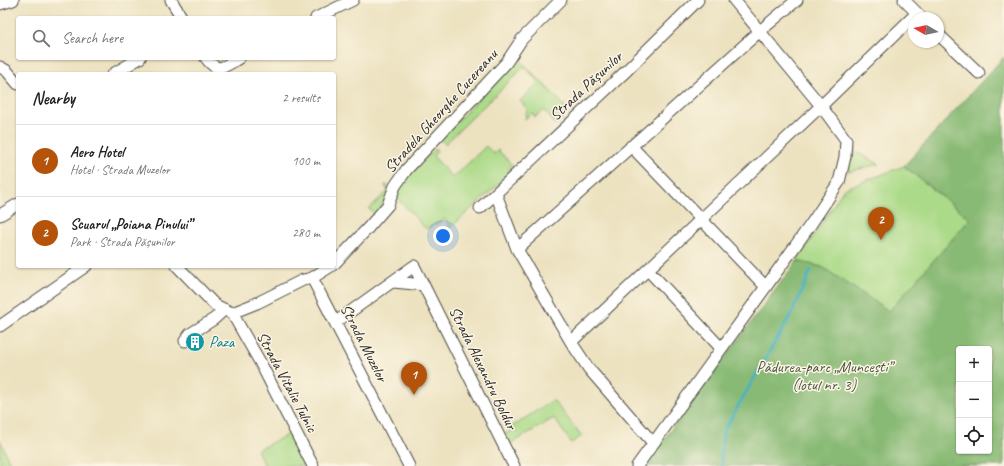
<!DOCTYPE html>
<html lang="en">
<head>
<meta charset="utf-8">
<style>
	:root { --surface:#fff; --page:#f6f6f6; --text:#222; --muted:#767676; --line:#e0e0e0; --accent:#b45309 }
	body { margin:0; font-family:Caveat,sans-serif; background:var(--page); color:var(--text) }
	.controls { position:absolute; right:12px; bottom:12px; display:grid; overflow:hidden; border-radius:4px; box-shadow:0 1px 3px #0004 }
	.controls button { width:36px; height:36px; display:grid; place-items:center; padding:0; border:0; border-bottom:1px solid var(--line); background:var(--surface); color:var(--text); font:20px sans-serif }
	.compass { position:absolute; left:908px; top:12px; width:36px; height:36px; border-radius:50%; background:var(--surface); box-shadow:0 1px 3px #0004; rotate:279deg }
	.you { position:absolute; left:443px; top:236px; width:14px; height:14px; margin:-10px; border:3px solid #fff; border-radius:50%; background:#1a73e8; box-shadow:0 0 0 6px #1a73e833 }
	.badge { display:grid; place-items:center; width:26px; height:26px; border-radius:50%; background:var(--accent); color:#fff; font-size:13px; font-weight:700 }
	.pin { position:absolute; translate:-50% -33px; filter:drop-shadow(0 1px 2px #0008) }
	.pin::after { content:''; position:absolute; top:21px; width:14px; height:12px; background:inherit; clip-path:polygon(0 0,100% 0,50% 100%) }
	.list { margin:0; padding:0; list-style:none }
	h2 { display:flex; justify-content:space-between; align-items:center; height:52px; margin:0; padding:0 16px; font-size:17px }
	h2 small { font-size:13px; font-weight:400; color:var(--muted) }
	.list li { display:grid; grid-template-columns:26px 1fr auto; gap:12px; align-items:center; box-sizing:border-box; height:72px; padding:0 16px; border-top:1px solid var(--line) }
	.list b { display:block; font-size:15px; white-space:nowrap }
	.list p { margin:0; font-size:13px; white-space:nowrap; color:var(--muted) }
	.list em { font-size:13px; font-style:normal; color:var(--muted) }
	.icon { flex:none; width:22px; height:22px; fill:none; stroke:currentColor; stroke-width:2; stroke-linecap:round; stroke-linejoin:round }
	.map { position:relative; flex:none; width:1004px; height:466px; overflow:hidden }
	.search { position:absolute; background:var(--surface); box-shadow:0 1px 3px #0004; left:16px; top:16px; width:320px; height:44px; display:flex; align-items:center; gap:10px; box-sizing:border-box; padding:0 14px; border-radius:4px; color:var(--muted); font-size:15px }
	.panel { position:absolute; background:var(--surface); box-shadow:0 1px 3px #0004; left:16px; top:72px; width:320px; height:196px; border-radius:4px }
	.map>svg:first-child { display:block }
	.green { fill:#abda88; stroke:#6b825a }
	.forest { fill:#88ba74; stroke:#5a7250; fill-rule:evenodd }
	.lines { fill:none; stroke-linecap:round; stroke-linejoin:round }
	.stream { stroke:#45b2c1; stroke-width:3 }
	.minor-casing { stroke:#484641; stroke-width:13 }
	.minor { stroke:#fff; stroke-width:11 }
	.labels { text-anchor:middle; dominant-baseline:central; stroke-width:3; stroke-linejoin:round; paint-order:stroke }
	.street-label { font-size:16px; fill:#2b2b2b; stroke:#fcf5e5 }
	.culture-label { font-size:16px; fill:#0d838f; stroke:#fcf5e5; text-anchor:start }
	.park-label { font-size:16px; fill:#4b5742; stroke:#fcf5e5 }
</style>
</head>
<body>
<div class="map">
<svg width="1004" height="466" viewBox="0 0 1004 466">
	<rect width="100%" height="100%" fill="#fcf5e5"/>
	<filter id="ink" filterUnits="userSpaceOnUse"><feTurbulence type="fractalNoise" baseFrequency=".025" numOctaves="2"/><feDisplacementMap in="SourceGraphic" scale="8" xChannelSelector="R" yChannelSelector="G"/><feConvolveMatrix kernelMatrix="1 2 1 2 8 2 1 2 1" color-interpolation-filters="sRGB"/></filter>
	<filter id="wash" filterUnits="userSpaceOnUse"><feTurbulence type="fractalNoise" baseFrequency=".012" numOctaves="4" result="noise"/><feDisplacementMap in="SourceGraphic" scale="16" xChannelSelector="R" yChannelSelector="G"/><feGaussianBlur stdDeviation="0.9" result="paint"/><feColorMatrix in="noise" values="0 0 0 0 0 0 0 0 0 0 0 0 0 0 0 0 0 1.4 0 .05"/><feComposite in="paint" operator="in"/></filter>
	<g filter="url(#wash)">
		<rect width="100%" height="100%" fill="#ece2c0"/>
		<!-- green -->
		<path class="green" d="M518,58L565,106L564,117L555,124L544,110L535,117L532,113L525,119L527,109L520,101L539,82L524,67L445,144L440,139Z
			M486,146L494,154L498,150L512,165L508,169L511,173L450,228L445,219L426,229L396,197L403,182L435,149L437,151L433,156L453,178Z
			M852,150L879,164L848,172Z
			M904,166L970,219L889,312L822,267L797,261L844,189Z
			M386,184L390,191L376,215L369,209L388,191L385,186Z
			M553,400L582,436L571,443L554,418L510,444L505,434L511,431L510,428Z
			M291,433L308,466H265L257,450Z
			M0,440L11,466H0Z"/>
		<!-- forest -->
		<path class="forest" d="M1004,57V466H644L797,261L822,267L889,311L970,219L904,166ZM959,349H989V451H959Z"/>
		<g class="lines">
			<!-- stream -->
			<path class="stream" d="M722,466L721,453L723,432L792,313L811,270"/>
		</g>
	</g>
	<g filter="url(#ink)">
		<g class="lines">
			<defs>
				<path id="minor" d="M171,0L182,18
					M904,0L922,18
					M0,4L13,0
					M316,18L353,0
					M938,34L979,73
					M206,58C218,75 225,66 239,58
					M0,67L7,71L18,84
					M113,74L140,58
					M631,146L766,287
					M496,194L517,249L571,342L589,369L653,443
					M480,208L624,73L698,0
					M0,215L18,204
					M517,249L760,31L797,0
					M334,264L368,228L388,205L395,186L407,169L506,63L522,39L561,0
					M177,266L215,305L232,313
					M648,270L721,348
					M312,278L409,466
					M394,282L424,285
					M232,313L260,362L313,466
					M232,313L257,303L303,280L312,278L331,266
					M336,322L414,266L514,466
					M0,326L86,266
					M185,341L190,334L214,319L224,310
					M571,342L821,106L917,13
					M637,466L811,224L839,182L845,157L846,140L821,106L734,0"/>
			</defs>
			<!-- minor casing -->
			<use href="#minor" class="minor-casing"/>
			<!-- minor -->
			<use href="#minor" class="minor"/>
		</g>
	</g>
	<!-- icons -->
	<defs>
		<symbol id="building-disc" viewBox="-11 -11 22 22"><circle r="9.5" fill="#0f9aa8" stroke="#fcf5e5"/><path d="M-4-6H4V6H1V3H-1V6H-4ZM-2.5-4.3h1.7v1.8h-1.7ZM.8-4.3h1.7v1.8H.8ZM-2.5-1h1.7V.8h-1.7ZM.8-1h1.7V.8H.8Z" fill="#fff"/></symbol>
	</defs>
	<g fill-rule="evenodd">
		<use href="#building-disc" x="184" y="331" width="22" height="22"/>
	</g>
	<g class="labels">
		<!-- street labels -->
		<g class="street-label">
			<text transform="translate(586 86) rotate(-43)">Strada Pășunilor</text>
			<text transform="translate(441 111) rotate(-48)">Stradela Gheorghe Cucereanu</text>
			<text transform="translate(364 343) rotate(63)">Strada Muzelor</text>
			<text transform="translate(483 368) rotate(64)">Strada Alexandru Boldur</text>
			<text transform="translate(287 382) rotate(62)">Strada Vitalie Tulnic</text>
		</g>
		<!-- culture labels -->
		<g class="culture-label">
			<text x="209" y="342">Paza</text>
		</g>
		<!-- park labels -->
		<g class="park-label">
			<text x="824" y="367">Pădurea-parc „Muncești”<tspan x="824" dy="18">(lotul nr. 3)</tspan></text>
		</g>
	</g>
</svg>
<div class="controls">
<button>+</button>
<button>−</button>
<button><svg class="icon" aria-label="locate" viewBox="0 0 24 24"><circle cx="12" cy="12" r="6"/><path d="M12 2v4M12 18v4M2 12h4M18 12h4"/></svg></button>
</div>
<svg class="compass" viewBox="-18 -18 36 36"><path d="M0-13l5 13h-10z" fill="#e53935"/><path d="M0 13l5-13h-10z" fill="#767676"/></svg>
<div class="you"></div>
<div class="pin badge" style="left:414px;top:395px">1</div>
<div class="pin badge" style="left:881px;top:240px">2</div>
<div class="search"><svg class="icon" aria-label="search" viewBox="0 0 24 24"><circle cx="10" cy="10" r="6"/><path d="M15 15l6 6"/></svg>Search here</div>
<section class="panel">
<h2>Nearby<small>2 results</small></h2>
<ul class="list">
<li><span class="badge">1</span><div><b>Aero Hotel</b><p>Hotel · Strada Muzelor</p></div><em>100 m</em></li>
<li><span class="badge">2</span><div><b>Scuarul „Poiana Pinului”</b><p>Park · Strada Pășunilor</p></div><em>280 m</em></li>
</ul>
</section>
</div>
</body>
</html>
